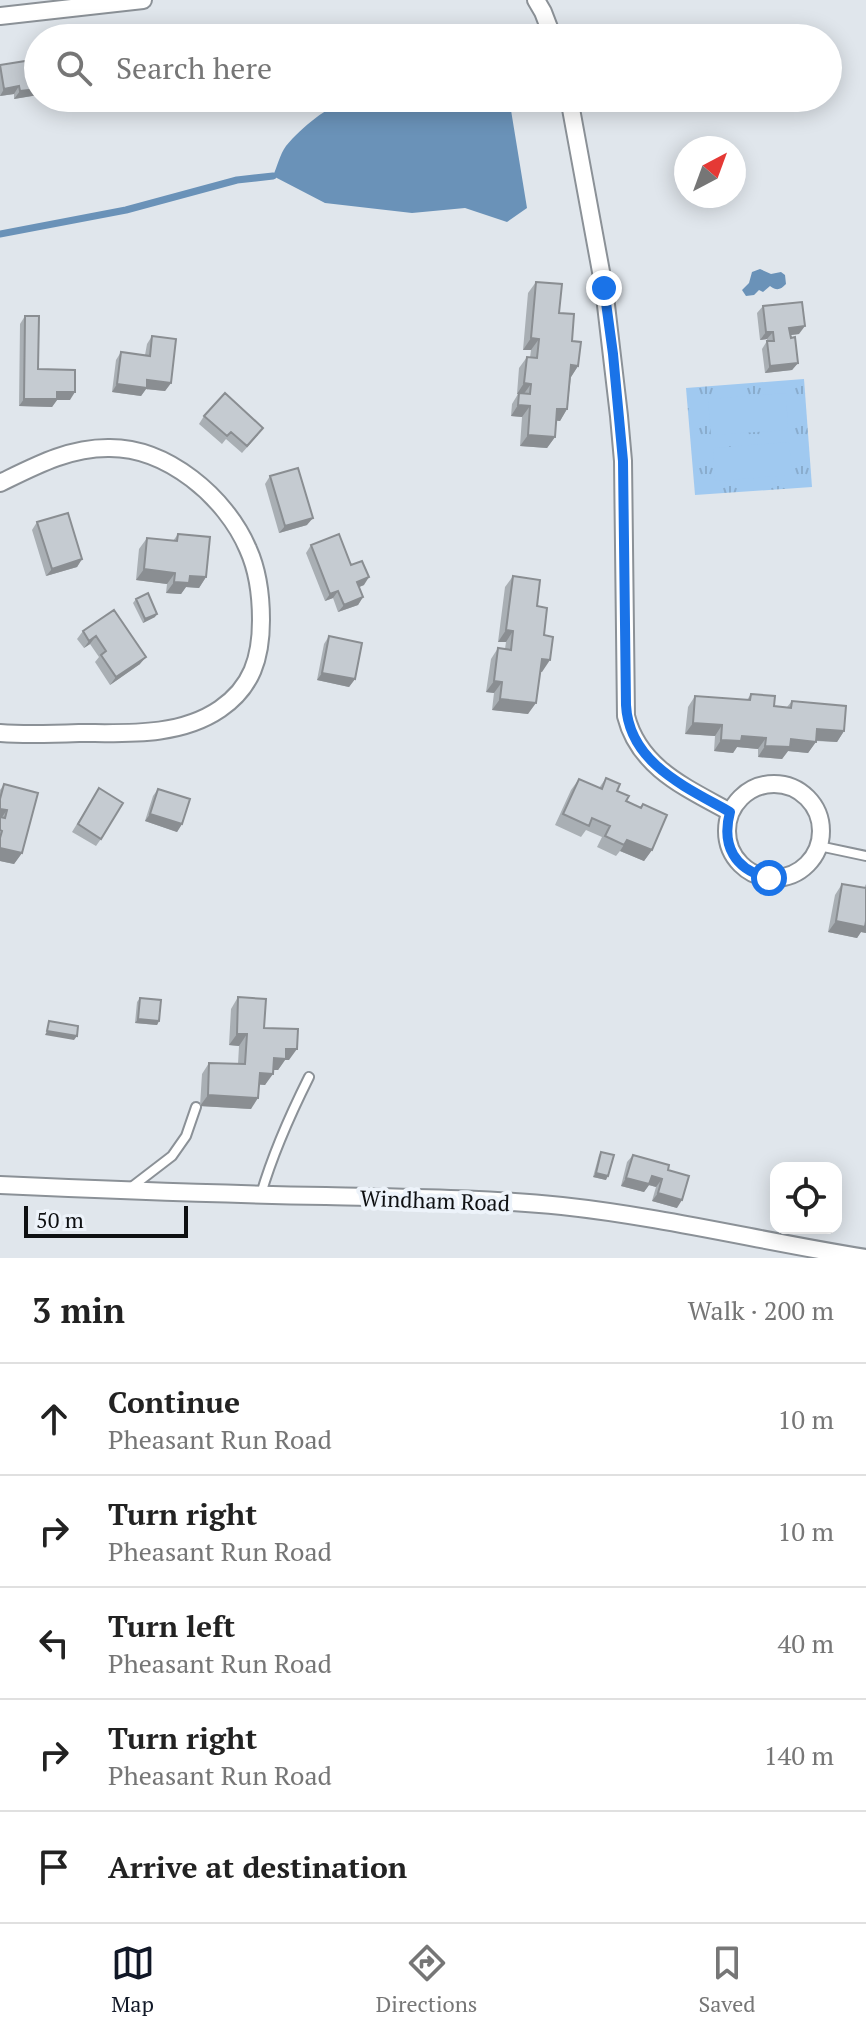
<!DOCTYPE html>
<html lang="en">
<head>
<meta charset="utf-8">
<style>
	:root { --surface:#fff; --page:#f2f2f2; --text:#222; --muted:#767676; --line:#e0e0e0; --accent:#111827 }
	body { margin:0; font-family:"PT Serif",serif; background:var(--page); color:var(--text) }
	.controls { position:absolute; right:24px; bottom:24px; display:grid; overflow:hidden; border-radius:16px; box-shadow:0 4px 20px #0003 }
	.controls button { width:72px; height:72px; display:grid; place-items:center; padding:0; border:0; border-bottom:2px solid var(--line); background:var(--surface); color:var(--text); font:40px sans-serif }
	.compass { position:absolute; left:674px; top:136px; width:72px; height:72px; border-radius:50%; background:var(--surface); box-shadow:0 4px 20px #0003; rotate:41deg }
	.scale { position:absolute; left:24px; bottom:20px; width:164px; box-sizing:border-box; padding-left:8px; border:4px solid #0e1012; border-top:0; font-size:22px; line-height:28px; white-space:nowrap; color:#0e1012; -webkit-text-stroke:6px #edf3fa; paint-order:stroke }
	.stop { position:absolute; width:24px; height:24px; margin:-18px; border:6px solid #1a73e8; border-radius:50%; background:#fff }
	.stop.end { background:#1a73e8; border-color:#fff; box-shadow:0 2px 8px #0008 }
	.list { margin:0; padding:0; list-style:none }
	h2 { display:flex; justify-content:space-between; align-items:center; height:104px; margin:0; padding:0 32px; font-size:34px }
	h2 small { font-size:26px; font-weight:400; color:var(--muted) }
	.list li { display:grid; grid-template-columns:52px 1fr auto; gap:24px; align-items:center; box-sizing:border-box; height:112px; padding:0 32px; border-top:2px solid var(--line) }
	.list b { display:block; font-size:30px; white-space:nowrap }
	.list p { margin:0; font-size:26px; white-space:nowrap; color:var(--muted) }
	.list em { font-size:26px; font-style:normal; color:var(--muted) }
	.icon { flex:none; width:44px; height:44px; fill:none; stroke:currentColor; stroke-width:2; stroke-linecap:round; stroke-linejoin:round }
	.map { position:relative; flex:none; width:866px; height:1258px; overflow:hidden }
	.search { position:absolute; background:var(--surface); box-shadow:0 4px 20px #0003; left:24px; right:24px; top:24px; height:88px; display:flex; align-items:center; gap:20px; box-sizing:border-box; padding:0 28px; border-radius:44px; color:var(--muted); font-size:30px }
	.sheet { height:664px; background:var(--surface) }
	nav { display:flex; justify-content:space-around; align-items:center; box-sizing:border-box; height:112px; border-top:2px solid var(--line); background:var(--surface); font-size:22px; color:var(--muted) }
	nav a { display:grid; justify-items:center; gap:4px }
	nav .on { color:var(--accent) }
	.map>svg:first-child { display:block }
	.park { fill:url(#park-tufts) }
	.pitch { fill:#a0c9f0 }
	.water { fill:#6a92b8 }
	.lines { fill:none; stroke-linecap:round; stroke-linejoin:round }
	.stream { stroke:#6a92b8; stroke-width:7 }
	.service-casing { stroke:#8b9197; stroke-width:12 }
	.minor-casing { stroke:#8b9197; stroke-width:20 }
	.service { stroke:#fff; stroke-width:8 }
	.minor { stroke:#fff; stroke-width:16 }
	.wall { fill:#a9afb4 }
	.shaded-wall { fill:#8a8e92 }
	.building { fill:#c5cbd1; stroke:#8a8e92; stroke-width:2 }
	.route { stroke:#1a73e8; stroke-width:10 }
	.labels { text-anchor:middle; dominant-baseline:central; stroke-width:8; stroke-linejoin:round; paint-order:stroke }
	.street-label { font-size:22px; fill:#0e1012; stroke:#edf3fa }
</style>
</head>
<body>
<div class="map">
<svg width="866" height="1258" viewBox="0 0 866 1258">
	<defs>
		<pattern id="park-tufts" width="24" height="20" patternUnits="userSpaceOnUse" patternTransform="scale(2)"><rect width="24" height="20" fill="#a0c9f0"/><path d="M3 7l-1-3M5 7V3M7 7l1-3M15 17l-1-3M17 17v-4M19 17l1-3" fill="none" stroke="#89accd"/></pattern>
	</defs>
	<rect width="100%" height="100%" fill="#e0e6ec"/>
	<!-- park -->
	<path class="park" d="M804,379L812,487L695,495L686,388Z"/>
	<!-- pitch -->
	<path class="pitch" d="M786,393L788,430L711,435L708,399Z
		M789,442L792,475L715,481L713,448Z"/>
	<!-- water -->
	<path class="water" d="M350,98H509L527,208L507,222L465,208L412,213L325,203L273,176C277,167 280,154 286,146C302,127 327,107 350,98Z
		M760,269L771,274L781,272L785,275L786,284C780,290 777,291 770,286L763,292L759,290L754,295L746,296L742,290L749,283L752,272Z"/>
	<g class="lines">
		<!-- stream -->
		<path class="stream" d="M0,234L126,210L237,180L273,176"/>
		<defs>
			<path id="service" d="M819,846L866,856
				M129,1189L172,1156L186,1136L196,1107
				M261,1194C273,1153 290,1115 309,1077"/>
			<path id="minor" d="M536,0L543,12L553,38
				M0,16L143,0
				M569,98L604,288L619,416L623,461L626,716C639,768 687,788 730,812
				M0,483C35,466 68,448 108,448C167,447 226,497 248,549C258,571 261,596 261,620C261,658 252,687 220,709C179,737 126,733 79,733C53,734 26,735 0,733
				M727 831a47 47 0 1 1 94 0a47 47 0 1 1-94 0Z
				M0,1185C109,1190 217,1194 326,1196C405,1198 484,1198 562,1206C664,1217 765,1242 866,1258"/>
		</defs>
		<!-- service casing -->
		<use href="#service" class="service-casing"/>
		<!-- minor casing -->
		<use href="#minor" class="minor-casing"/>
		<!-- service -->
		<use href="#service" class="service"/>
		<!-- minor -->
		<use href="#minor" class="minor"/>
	</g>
	<!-- wall -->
	<path class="wall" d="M0,65L38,95L14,99V94L0,96Z
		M536,282L559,313L572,341L578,366L571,377L567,409L560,421L556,420L555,437L547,448L520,446L522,417L511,416L512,404L518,394H517L519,368L527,357L530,358L531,350H523L528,293Z
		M763,306L799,334L790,335L798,363L792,370L765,373L762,349L767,341V339L760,340L757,313Z
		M25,316L38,369L70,400H57L52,407L19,406L20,324Z
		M152,336L171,383L165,391L146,389L141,396L112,392L116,360L121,352L145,355L147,344Z
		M204,416L258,435L242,453L226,439L222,444L199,424Z
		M270,476L307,525L279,533L265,484Z
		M37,522L82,559L77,567L46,576L32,530Z
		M178,534L206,577L199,588L186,587L181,594L166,593L167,584L136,580L139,549L147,538L173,541Z
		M311,545L351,565L364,585L359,587L363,597L358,605L338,612L333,598L325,601L306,553Z
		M513,576L537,606L544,635L542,672L540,671L528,714L492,710L494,693L486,692L491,659L498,648L505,649L506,642H498L505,587Z
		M136,599L155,617L143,623L133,603Z
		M114,610L140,664L110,685L95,662L99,657L90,644L84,648L77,639L83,631Z
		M329,636L355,679L349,687L317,680L324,644Z
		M751,694L774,706L787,707L792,701L844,731L837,742L816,741L808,753L788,751L782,759L758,757V749L737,747L733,753L714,751L715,736L685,734L688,707L695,696L747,700Z
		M606,778L626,801L640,807L643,804L652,850L644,861L620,851L616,856L597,847L602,837L586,830L581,837L555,825L571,790L579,779L599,788Z
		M4,784L22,853L14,864L0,861V790Z
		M99,788L101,839L96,846L72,832Z
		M158,789L182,824L177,832L145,821L153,796Z
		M842,884L864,888L866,884V933L861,932L857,938L828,932L835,895Z
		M238,997L264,1028L289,1060H285L278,1070H273L265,1085L259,1084L251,1109L200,1106L202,1074L209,1063L238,1064L239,1046L229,1045L231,1009Z
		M140,998L159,1021L157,1025L135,1023L137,1002Z
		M601,1152L606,1180L593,1177L599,1155Z
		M633,1155L668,1170L677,1208L652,1201L656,1187L649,1185L644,1192L621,1186L627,1162Z"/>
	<!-- shaded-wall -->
	<path class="shaded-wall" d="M19,86L14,94L0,96L4,89Z
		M38,89V95L14,99L20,91Z
		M805,326L799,334L784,336L789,328Z
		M766,332H773L767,339L760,340Z
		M531,338L539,339L531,350H523Z
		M798,363L792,370L765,373L770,366Z
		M571,365L578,366L571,377Z
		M147,380L171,383L165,391L146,389L141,396L112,392L117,384Z
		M524,383L531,384L523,395L517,394Z
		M57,392H75L70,400H57L52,407L19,406L24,399Z
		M518,405L530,406L522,417L511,416Z
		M557,409H567L560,421L549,420Z
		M528,435L555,437L547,448L520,446Z
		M313,518L307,525L279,533L285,526Z
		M82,559L77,567L46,576L52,569Z
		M144,569L175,573L167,584L136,580Z
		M190,576L206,577L199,588L186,587L181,594L166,593L174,582Z
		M369,577L364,585L352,590L357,582Z
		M338,591L333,598L325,601L330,594Z
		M363,597L358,605L338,612L344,605Z
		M157,614L155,617L143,623L145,619Z
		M506,630L513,631L506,642H498Z
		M96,636L90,644L84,648L89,641Z
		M146,657L140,664L110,685L116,677Z
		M542,659L550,660L542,672L534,670Z
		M322,673L355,679L349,687L317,680Z
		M494,681L502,682L494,693L486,692Z
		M500,699L536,703L528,714L492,710Z
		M693,723L722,725L715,736L685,734Z
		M817,729L844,731L837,742L809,740Z
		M742,736L766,738L758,749L737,747L733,753L714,751L721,740Z
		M791,739L816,742L808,753L788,751L782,759L758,757L765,746Z
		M0,809L7,810L0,820Z
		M150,814L182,824L177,832L145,821Z
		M627,840L652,850L644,861L620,851Z
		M0,848L22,853L14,864L0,861Z
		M866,920V933L861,932L857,938L828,932L836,921Z
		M138,1019L159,1021L157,1025L135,1023Z
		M47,1031L77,1036L74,1040L45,1035Z
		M237,1034H247L239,1046L229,1045Z
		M286,1049H297L289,1060H285L278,1070H266L274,1058Z
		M260,1073L273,1074L265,1085L252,1084Z
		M208,1095L258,1098L251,1109L200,1106Z
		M596,1173L608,1176L606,1180L593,1177Z
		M652,1176L662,1179L656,1187L649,1185L644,1192L621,1186L626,1178Z
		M658,1193L682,1200L677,1208L652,1201Z"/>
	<!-- building -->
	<path class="building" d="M38,59V89L20,91L19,86L4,89L0,65Z
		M536,282L562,284L559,313L574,314L572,341L581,342L578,366L571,365L567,409H557L555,437L528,435L530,406L518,405L519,393L530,394L531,384L524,383L527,357L537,358L539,339L531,338Z
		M802,302L805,326L789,328L791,338L795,337L798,363L770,366L767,341H774L773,332H766L763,306Z
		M25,316H39L38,369L75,370V392H57V399H24Z
		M152,336L176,339L171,383L147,380V388L117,384L121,352L150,356Z
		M225,393L263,428L247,446L231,432L227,436L204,416Z
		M298,468L313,518L285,526L270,476Z
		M68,513L82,559L52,569L37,522Z
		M178,534L210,537L206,577L190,576L189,583L174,582L175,573L144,569L147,538L177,541Z
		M339,534L351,565L362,561L369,577L357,582L363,597L344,605L338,591L330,594L311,545Z
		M513,576L540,580L537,606L547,608L544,635L553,637L550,660L542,659L536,703L500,699L502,682L494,681L498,648L511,650L513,631L506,630Z
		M148,593L157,614L145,619L136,599Z
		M114,610L146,657L116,677L101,655L106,651L96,636L89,641L83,631Z
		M329,636L362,643L355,679L322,673Z
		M751,694L775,696L774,706L791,708L792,701L846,706L844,731L817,729L816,742L791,739L790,747L765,746L766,738L742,736L741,741L721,740L722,725L693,723L695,696L750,700Z
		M606,778L620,784L617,791L629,796L626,801L641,808L643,804L667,815L652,850L627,840L624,845L605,836L610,826L592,818L589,826L563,814L579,779L602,789Z
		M4,784L38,793L22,853L0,848V838L2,831L0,830V817L5,818L7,810L0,809V799Z
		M99,788L123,803L101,839L78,824Z
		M158,789L190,799L182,824L150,814Z
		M842,884L866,888V921L865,927L836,921Z
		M238,997L266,999L264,1028L298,1029L297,1049H286V1059L274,1058L273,1074L260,1073L258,1098L208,1095L209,1063L245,1064L247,1034H237Z
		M140,998L161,1000L159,1021L138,1019Z
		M49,1021L78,1026L77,1036L47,1031Z
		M601,1152L614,1155L608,1176L596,1173Z
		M633,1155L669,1165L668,1170L689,1176L682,1200L658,1193L662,1179L652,1176L649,1184L626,1178Z"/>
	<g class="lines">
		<!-- route -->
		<path class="route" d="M604,288L613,354L623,461L626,705C629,763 686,787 730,812C721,846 735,870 769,878"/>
	</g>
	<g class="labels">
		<!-- street labels -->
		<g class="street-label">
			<text transform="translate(435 1200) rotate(2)">Windham Road</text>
		</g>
	</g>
</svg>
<div class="controls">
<button><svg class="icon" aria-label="locate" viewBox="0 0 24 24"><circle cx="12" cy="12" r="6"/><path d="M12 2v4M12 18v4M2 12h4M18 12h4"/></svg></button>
</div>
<svg class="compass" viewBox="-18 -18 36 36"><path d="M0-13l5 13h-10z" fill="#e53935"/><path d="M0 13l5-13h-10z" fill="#767676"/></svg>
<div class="scale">50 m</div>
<div class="stop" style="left:769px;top:878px"></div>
<div class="stop end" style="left:604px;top:288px"></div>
<div class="search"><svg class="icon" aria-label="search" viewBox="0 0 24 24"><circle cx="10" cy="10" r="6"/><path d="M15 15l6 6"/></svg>Search here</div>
</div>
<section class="sheet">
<h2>3 min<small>Walk · 200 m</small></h2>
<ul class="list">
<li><svg class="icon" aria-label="ahead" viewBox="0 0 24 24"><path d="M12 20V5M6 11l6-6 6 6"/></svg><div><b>Continue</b><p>Pheasant Run Road</p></div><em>10 m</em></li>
<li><svg class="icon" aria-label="right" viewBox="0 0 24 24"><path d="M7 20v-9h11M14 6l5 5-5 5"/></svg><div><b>Turn right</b><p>Pheasant Run Road</p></div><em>10 m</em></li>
<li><svg class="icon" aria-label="left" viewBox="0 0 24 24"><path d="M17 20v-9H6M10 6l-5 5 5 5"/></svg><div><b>Turn left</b><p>Pheasant Run Road</p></div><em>40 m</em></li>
<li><svg class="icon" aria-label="right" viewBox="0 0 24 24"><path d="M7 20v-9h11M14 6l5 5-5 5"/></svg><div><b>Turn right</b><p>Pheasant Run Road</p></div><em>140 m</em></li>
<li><svg class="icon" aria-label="arrive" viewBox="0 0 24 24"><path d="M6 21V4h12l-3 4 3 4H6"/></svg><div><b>Arrive at destination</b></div></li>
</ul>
</section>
<nav>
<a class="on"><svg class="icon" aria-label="map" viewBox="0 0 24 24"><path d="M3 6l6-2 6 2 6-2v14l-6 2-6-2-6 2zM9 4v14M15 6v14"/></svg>Map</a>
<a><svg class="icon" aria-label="directions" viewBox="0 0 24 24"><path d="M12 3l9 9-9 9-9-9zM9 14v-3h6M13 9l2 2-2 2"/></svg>Directions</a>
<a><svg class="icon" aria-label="saved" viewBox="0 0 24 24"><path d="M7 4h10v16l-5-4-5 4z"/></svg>Saved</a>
</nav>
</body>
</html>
